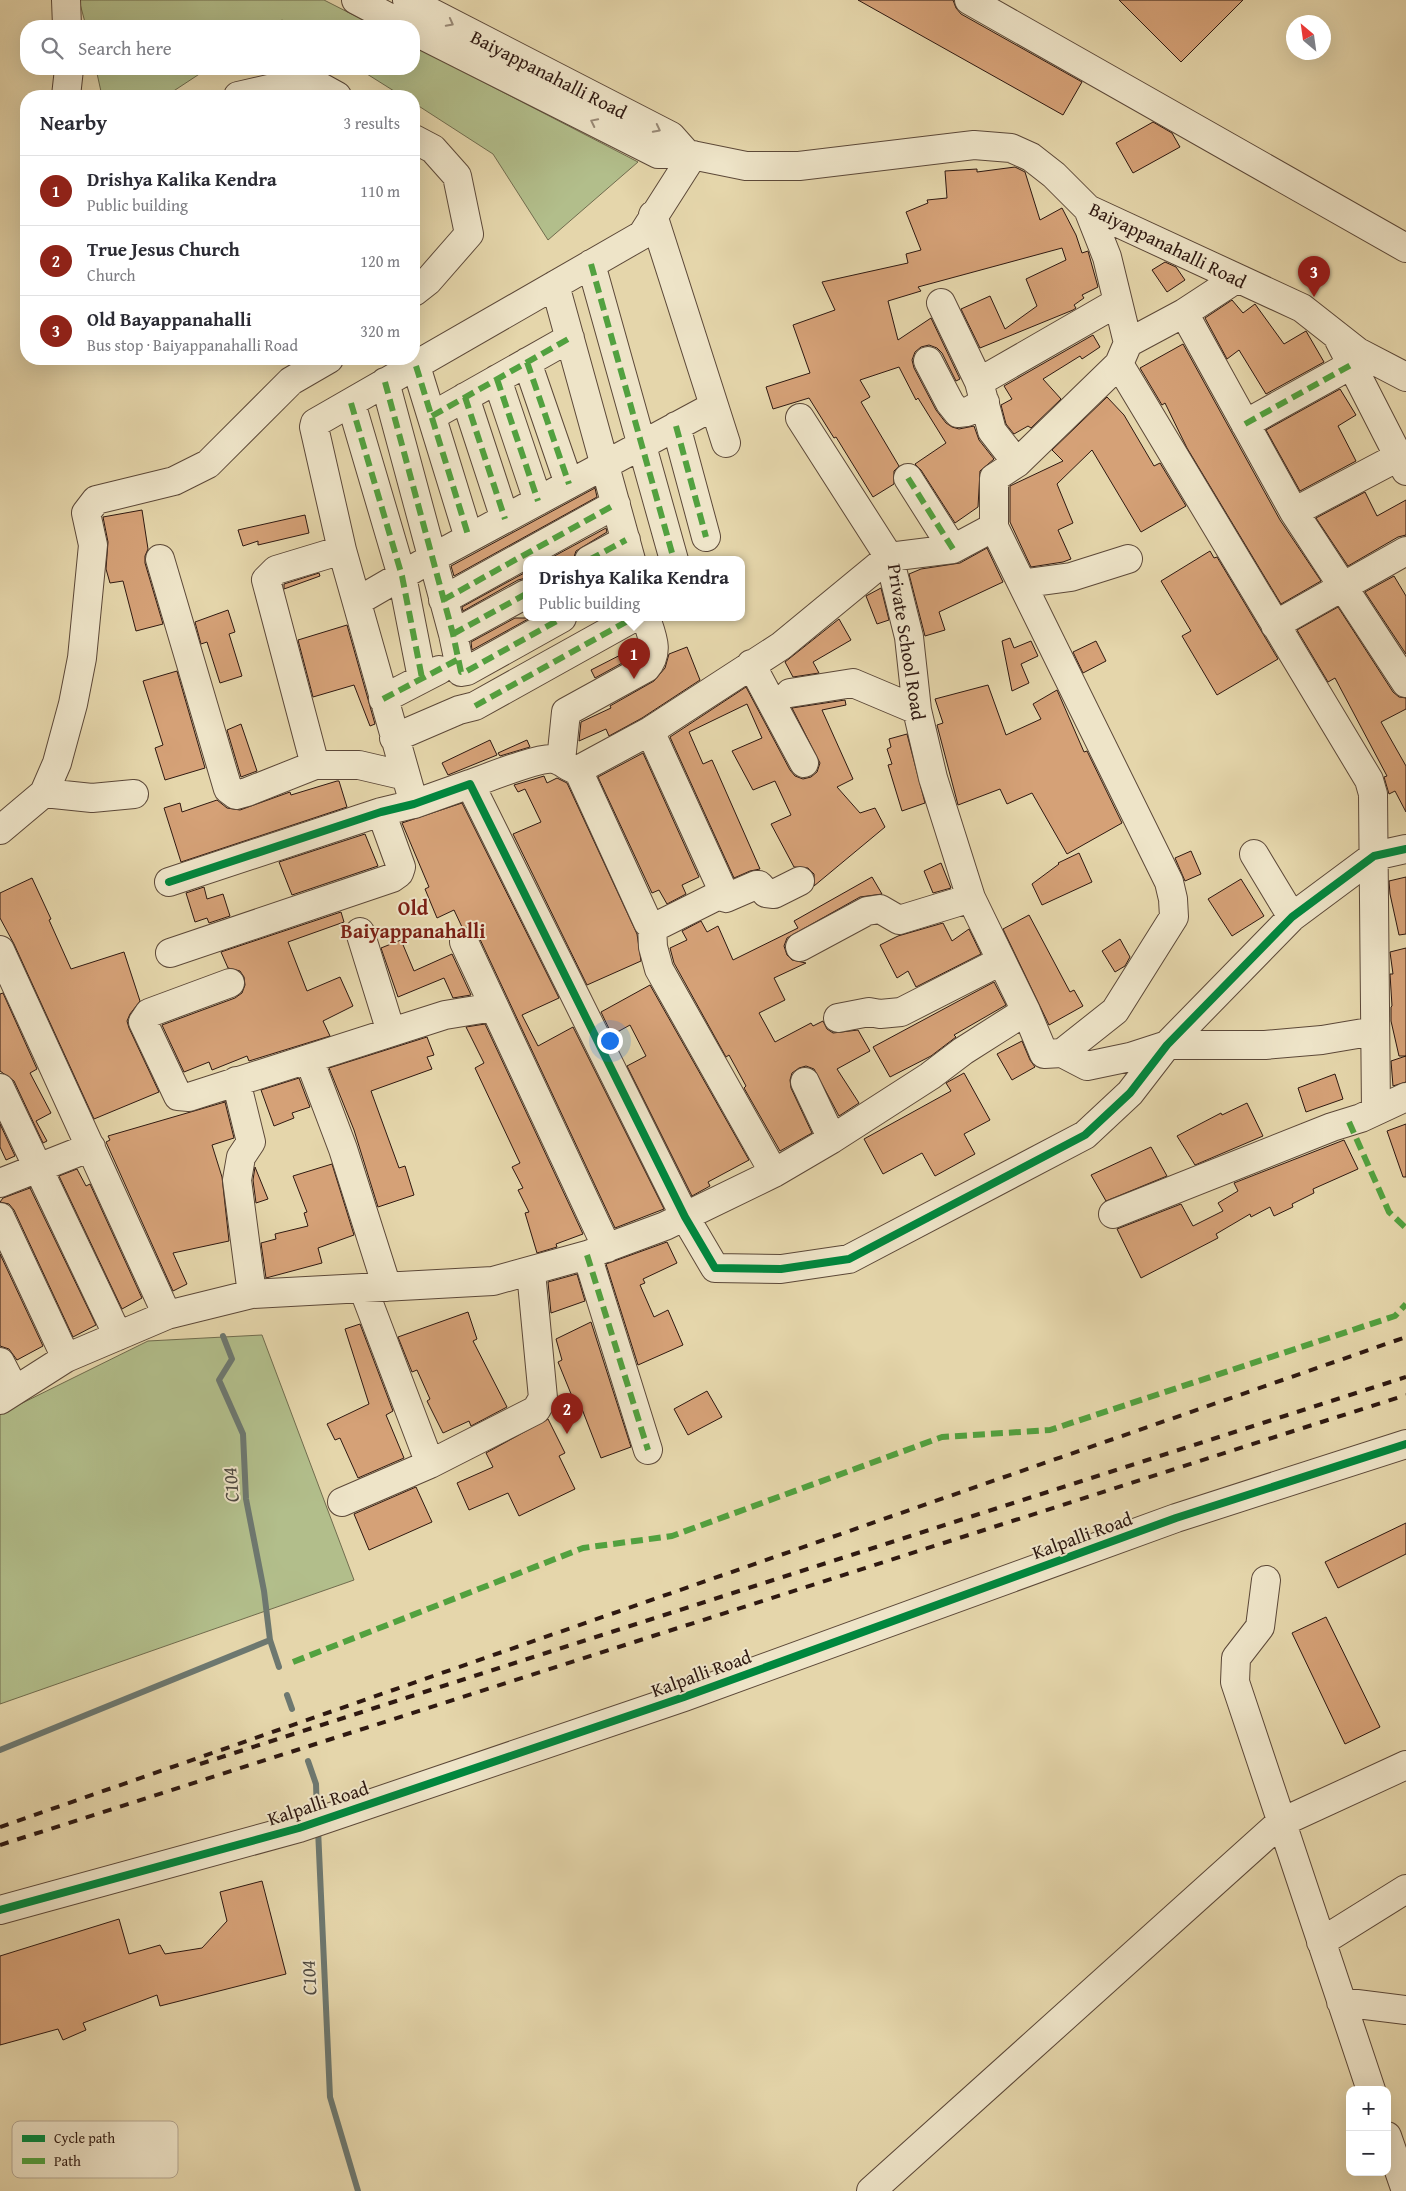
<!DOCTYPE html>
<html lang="en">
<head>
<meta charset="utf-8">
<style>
	:root { --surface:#fff; --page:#f2f2f3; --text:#2b2b33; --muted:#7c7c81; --line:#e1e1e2; --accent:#8f2418 }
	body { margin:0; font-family:"Gentium Book Plus",serif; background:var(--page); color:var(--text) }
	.controls { position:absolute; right:15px; bottom:15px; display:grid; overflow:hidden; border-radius:10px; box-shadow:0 5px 20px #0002 }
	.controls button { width:45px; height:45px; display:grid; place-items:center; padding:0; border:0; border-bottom:1px solid var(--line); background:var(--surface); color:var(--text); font:25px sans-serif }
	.compass { position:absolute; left:1286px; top:15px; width:45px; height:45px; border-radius:50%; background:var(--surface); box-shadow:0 5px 20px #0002; rotate:331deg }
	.you { position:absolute; left:609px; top:1040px; width:18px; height:18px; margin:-12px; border:4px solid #fff; border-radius:50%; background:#1a73e8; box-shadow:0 0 0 8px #1a73e833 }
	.badge { display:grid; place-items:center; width:32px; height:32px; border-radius:50%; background:var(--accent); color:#fff; font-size:16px; font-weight:700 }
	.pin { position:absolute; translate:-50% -41px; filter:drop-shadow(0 1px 2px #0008) }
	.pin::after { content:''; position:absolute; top:26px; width:18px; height:15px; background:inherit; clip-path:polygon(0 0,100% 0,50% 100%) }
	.popup { position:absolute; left:523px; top:556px; width:222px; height:65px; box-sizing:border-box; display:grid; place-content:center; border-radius:10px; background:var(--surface); filter:drop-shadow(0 1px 4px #0005); font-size:16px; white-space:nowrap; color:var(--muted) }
	.popup b { font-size:19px; color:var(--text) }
	.popup::after { content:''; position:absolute; left:50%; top:100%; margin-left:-10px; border:10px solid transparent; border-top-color:var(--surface) }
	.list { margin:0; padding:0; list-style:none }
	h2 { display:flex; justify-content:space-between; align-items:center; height:65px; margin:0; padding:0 20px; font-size:21px }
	h2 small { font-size:16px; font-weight:400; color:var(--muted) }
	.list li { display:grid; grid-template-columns:32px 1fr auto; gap:15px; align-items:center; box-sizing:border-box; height:70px; padding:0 20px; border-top:1px solid var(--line) }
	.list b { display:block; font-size:19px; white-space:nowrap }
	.list p { margin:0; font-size:16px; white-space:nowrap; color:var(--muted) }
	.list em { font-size:16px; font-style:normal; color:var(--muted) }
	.icon { flex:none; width:28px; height:28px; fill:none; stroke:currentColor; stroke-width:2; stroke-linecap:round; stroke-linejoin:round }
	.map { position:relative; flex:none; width:1406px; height:2191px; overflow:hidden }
	.search { position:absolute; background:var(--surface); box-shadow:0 5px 20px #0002; left:20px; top:20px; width:400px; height:55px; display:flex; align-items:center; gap:12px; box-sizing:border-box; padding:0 18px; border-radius:20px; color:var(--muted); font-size:19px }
	.panel { position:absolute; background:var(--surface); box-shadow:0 5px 20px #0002; left:20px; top:90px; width:400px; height:275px; border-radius:20px }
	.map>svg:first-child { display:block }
	.green { fill:#b2be8b; stroke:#706c4e }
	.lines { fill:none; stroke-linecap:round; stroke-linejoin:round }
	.stream { stroke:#6d7870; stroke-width:6 }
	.building { fill:#d5a177; stroke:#2f1911 }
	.minor-casing { stroke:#5c4838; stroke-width:30 }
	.minor { stroke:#eee4c8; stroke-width:28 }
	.rail { stroke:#2f1911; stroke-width:4; stroke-dasharray:9 9; stroke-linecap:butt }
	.quiet { stroke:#52a13f; stroke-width:6; stroke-dasharray:12 6; stroke-linecap:butt }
	.cycleway-casing { stroke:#eee4c8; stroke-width:11 }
	.cycleway { stroke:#00873e; stroke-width:8 }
	.oneway { stroke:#988976 }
	.labels { text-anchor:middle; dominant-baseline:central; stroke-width:4; stroke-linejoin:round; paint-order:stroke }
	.street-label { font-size:19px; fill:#2f1911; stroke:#eee4c8 }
	.neighbourhood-label { font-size:20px; font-weight:bold; fill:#7a1f14; stroke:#eee4c8 }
	.water-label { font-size:20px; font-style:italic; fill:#4e4941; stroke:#eee4c8 }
	.key { fill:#eee4c8; stroke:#b5a791; stroke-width:1 }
	.key-label { font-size:14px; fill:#2f1911 }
</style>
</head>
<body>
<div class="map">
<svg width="1406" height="2191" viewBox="0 0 1406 2191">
	<rect width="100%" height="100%" fill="#e5d6ab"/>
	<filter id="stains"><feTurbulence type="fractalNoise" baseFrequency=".004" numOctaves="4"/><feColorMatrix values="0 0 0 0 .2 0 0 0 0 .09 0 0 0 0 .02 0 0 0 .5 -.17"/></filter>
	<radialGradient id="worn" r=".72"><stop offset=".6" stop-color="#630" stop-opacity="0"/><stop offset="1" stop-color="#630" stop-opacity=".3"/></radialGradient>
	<!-- green -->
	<path class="green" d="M79,0H324L375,26H293L282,20L272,26H86Z
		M414,46L638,162L548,240L493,154L414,103V96H402L359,69H414Z
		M96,69H207L166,96H102Z
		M262,1335L354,1580L0,1704V1414L148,1341Z"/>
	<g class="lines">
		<!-- stream -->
		<path class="stream" d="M223,1336L232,1359L219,1380L243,1434L246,1499L264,1591L270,1640
			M287,1695L292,1709
			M0,1750L270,1640L279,1667
			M308,1761L316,1784L317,1814
			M318,1829L330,2097L358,2191"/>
	</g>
	<!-- building -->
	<path class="building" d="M858,0H953L956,8L961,14L1082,82L1063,115Z
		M1119,0H1243L1181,62Z
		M1153,122L1172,133L1180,147L1133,173L1116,143Z
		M1015,167L1025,172L1040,220L1062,208L1076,235L1082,253L1088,251L1098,287L1082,295L1084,298L1074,305L1076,308L1073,310L980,348L961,309L990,296L1005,329L1037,306L1026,279L1066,260L1062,248L918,287L921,291L888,301L898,340L931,318L960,379L956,381L942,353L937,348L929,345L921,347L915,352L912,360L914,368L936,410L946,423L952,427L959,429L974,426L979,440L994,459L980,471L978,507L955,523L921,470L915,464L946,443L918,398L916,400L899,367L860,380L870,397L861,402L899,466L894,471V484L873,497L836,437L834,438L809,398L773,409L766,387L810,373L793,325L835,310L822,282L908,263L906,254L921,250L906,212L928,203L927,200L947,198L945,171L977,169V172Z
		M1165,262L1176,267L1185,280L1167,292L1152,270Z
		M1232,300L1243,313L1255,304L1284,344L1306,331L1324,362L1266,394L1239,350L1227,359L1205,318Z
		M1093,335L1100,347L1082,359L1080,356L1043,379L1061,399L1031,428L1028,426L1014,434L1006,424L1001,405L1012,399L1004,386Z
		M1183,344L1280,520L1321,581L1281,604L1187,448L1165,403L1162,405L1140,368Z
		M1340,389L1356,415L1338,426L1356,461L1300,491L1266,430Z
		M1107,397L1124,415L1154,466L1160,463L1186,506L1141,532L1092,450L1057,484L1073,523L1058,530L1071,559L1063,562L1031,567L1010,522V486L1063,461L1052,450Z
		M595,488L597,497L454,576L451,566Z
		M1365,492L1377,516L1406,500V535L1398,537L1348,566L1316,518Z
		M142,510L148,549L145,556V563L163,624L136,631L123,581L110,583L106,569L108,542L103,517Z
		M305,515L309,533L258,545V541L243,546L238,530Z
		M606,528L607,532L576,551L573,560H547Z
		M987,548L1003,582L939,612L945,630L925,636L909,574L921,569L960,563Z
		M1210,551L1214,558L1217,557L1278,659L1217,695L1182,636L1191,631L1161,581Z
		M526,572V578L518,580L463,611L462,607Z
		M319,573L320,576L284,589V584Z
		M1394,576L1406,596V654L1365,592Z
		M881,588L889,620L877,624L866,596Z
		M1338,607L1393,692L1399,697L1406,698V709L1381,722L1406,766V812L1395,791L1389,794L1384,777L1387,776L1335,678L1328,682L1297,630Z
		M228,610L235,632L229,634L242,676L220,683L207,642L201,644L195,622Z
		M515,618H530L472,650L471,642Z
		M839,619L851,640L813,662L819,673L793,677L785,662Z
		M347,625L375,724L370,726L354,685L313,697L298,640Z
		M1010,638L1014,648L1031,641L1038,656L1021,664L1029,683L1012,691L1002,641Z
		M1096,641L1106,661L1083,673L1073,652Z
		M638,646L635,656L595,678L591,670Z
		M687,647L700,680L642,718L609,736L606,729L579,741L581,722L611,708L610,706L654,681L665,668L669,654Z
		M177,671L205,768L165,780L155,748L163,745L143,681Z
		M988,685L1006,735L1041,719L1033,704L1057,690L1084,752L1087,751L1122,823L1067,854L1032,793L1007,804L1000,789L958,805L937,725L943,723L935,699Z
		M746,687L790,770L795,776L803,779L811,777L817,772L820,763L792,708L845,700L846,705L822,710L853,779L837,787L860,813L875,808L885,827L814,886V874L808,868L794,867L771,824L791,815L775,781L753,790L732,751L762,738L747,704L689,732L703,764L712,760L760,869L750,871L734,878L670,737Z
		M241,724L257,771L241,777L227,730Z
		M907,734L925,803L902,811L888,765L892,764L887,749L891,747L889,739Z
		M490,740L497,755L448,775L442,763Z
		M527,740L530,747L500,756L498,753Z
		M643,753L699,877L682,885L686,894L667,904L659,890L652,893L598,777Z
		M544,776L547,783L557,778L567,783L637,934L641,961L587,985L513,834L541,822L525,789L518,792L514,785Z
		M337,781H339L347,807L181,862L164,808L180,803L182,812L217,800L227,808L240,810L290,792L291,795Z
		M462,803L559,998L522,1015L538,1046L573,1027L664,1209L615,1228L478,935L473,929L462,927L454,910L437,918L425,889L429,887L402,823Z
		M365,834L378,866L292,895L279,862Z
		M1191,851L1201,874L1185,881L1175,858Z
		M1079,853L1092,882L1042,905L1032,884L1059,864L1058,863Z
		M941,863L951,888L933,893L924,871Z
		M872,877L882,894L860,897L787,938L784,946L787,955L792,960L806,963L774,978L785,1000L759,1013L775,1042L811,1023L813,1026L823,1021L827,1029L833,1033L858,1030L870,1051L837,1069L859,1103L839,1116L814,1069L806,1066L799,1068L792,1073L790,1080L791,1088L812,1133L780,1151L744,1088L746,1086L729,1055L726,1057L674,963L670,948L687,940L682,931L701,921L707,932L718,926L733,960L798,928L794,921Z
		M1406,877V934L1399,935L1390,894L1389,881Z
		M32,878L51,919L49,920L71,969L124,952L140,1001L130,1014L127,1021L129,1028L159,1092L94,1119L14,944L0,918V893Z
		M1241,879L1264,916L1232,936L1208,899Z
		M204,887L207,899L223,894L230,916L209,923L207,918L195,922L186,893Z
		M341,912L344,922L288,942L307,991L340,977L353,1006L323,1021L330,1036L249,1061L247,1056L212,1070L209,1062L184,1072L162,1025L235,998L242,993L245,985L244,977L240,971L228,968L221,952Z
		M1029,915L1070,992L1074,990L1083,1006L1049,1025L1003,929Z
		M943,923L952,941L969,929L981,954L916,987L908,971L897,978L880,945L898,936Z
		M1120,939L1130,957L1125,966L1115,972L1102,951Z
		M401,940L414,971L452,954L471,995L453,998L444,978L398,997L381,948Z
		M1406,948V1082L1393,1086L1391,1061L1406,1056H1399L1391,1021V1007L1392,1006L1390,974H1393L1390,952Z
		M994,982L1006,1005L954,1035L956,1037L931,1056L890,1077L873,1047Z
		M650,985L749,1160L708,1182L710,1186L692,1196L627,1066L646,1056L630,1025L612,1035L601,1012Z
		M3,993L37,1069L30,1073L51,1113L36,1121L47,1141L43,1143L14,1081L0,1071V994Z
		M485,1024L583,1234L556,1244L557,1247L537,1253L525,1213L529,1212L518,1190L523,1188L512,1167L520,1163L475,1068L484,1063L466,1027Z
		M427,1037L434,1055L427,1057L432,1069L371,1091L399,1168L405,1166L414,1195L378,1207L354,1130L329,1068Z
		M1022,1041L1030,1060L1035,1067L1012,1080L997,1054Z
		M964,1073L990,1120L964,1134L975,1154L935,1176L922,1153L883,1174L864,1139L951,1091L946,1083Z
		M1335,1074L1343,1099L1306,1112L1298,1088Z
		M299,1078L310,1107L292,1113L294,1118L274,1126L261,1090Z
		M225,1102L234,1138L212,1145L222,1177L229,1241L173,1253L187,1284L173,1291L106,1142L110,1140L108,1136Z
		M1247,1103L1263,1136L1195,1165L1177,1136L1221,1113L1222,1115Z
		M0,1124L15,1156L6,1160L0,1147Z
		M1406,1124V1177H1403L1387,1131Z
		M1344,1140L1358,1169L1313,1189L1314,1193L1292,1204L1293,1207L1274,1216L1270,1207L1251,1217L1250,1214L1216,1234L1218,1238L1141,1278L1117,1229L1181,1204L1193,1226L1223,1211L1218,1203L1238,1191L1234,1183Z
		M1151,1147L1167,1176L1106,1201L1091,1175Z
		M332,1164L354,1235L318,1248L322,1263L266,1278L261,1243L276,1239L275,1234L308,1226L304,1213L307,1212L293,1176Z
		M255,1167L268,1199L256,1203L253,1180Z
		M77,1169L86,1186L90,1184L142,1298L122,1309L59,1176Z
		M30,1188L96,1325L73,1337L14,1210L9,1204L0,1202L3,1198Z
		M667,1242L677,1263L643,1279L645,1283L640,1285L654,1317L668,1310L683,1345L638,1365L606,1264Z
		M0,1254L43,1346L17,1360L9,1349L0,1346Z
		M577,1274L585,1301L551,1313L548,1282Z
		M468,1312L477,1339L473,1341L507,1407L471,1426L469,1421L443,1433L427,1401L430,1399L417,1370L412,1372L398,1337Z
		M591,1322L631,1447L601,1458L582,1409L578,1411L558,1362L562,1360L556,1339Z
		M360,1324L393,1411L386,1415L404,1458L358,1478L340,1438L335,1440L327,1424L369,1404L345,1329Z
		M707,1391L722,1417L688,1435L674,1409Z
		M548,1419L565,1453L559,1456L575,1489L519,1516L508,1493L469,1510L457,1483L493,1467L486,1453Z
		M416,1487L432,1522L369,1550L354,1514Z
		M1406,1523V1554L1338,1588L1325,1562Z
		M1326,1617L1380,1727L1345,1744L1292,1633Z
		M262,1881L286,1974L160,2006L157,1995L83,2023L86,2030L63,2040L58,2029L0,2045V1956L119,1919L129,1954L160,1945L165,1954L202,1948L227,1921L220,1892Z"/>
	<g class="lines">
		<defs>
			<path id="minor" d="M66,0L67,26
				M356,0L405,26
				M407,0L671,136L687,154
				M969,0L1406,248
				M414,31L658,154H687L746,166H799L974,145L1011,148L1031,157L1054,175L1088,209L1302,308L1358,352L1406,377
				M66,96L69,69
				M238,96L308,80L337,96
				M414,139L433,149L457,176L469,234L428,281L414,292
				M653,215L726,443
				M591,264L674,560
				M555,285L631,560
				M941,303L979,382L992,431L1017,463
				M1184,313L1236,279
				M1339,340L1406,471
				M1128,343L1184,313L1294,512
				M928,361L950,403L958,413L967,412L985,402
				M527,362L569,484
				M1119,364L1369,780L1373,794L1376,1111
				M416,366L469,538
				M497,379L538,501
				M385,382L453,634L461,672L467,671L562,618
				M979,382L1118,302
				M465,397L505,519
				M351,403L402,576L422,678
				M432,416L570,338
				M1245,424L1351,365
				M676,426L706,537
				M1398,457L1294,512L1406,683
				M908,478L953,549
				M994,527L1169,882L1173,899L1174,917L1115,1011L1062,1053
				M160,559L228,789L236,795L247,792L315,765H359L406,776
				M589,560L626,540
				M1024,586L1034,582L1071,577L1128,559
				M443,600L616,504
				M358,601L432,558L714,406
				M1275,625L1406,551
				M453,634L526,594
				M751,664L804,763
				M790,693L853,683L917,710
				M383,699L439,670
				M650,731L781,646L889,557L800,418
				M394,738L459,710L475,706L633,618
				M561,761L566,712L646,668C660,652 652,636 646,618
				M315,765L266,580L276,570L342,550
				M470,784C487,778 539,757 553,759C563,760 568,769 578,770L648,923L657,926L721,894L723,891L650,731L578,770
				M44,793L92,798L134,794
				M414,804L342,550L314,427L315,423L642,235L693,155
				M0,830L44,793L57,763L73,704L82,658L93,545L86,513L96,500L174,481L208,464L291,381L329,359
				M1254,854L1292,917
				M169,882L381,812L414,804L470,784L685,1217L715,1268L781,1269L849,1259L1085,1135L1130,1093L1167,1045L1292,917L1374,856L1406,849
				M721,894L726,898L756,885H759L766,893L774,894L800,881
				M652,926L653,947L659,969L774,1173
				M360,932L391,1032
				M464,942L607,1248
				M800,947L867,911L880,909L899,920L971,898
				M0,950L167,1315
				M170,953L392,878L399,873L401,867L381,812
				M230,983L149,1013L143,1022L178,1096L189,1097L445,1015L494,1007
				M838,1018L869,1012L880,1014L901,1012L1001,961
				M1062,1053L1044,1054L1026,1011L971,898L933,778L917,710L909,637L889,557L953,549L994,527V478L1017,463L1119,364L1128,343L1107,257L1088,209
				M1062,1053L1087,1066L1130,1057L1167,1045H1265L1322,1040L1375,1031
				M309,1059L343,1149L387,1287
				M236,1081L251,1142L241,1157L237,1180L252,1294
				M805,1082L832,1139
				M0,1088L118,1336
				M0,1183L91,1147
				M1113,1214L1332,1127L1361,1118L1406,1097
				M0,1217L66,1358
				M587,1255L648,1450
				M363,1288L430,1464L536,1410L543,1398L531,1272
				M0,1362L14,1389
				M0,1400L66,1358L167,1315L252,1294L493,1281L587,1255L665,1226L774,1173L832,1139L930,1076L963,1051L1026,1011
				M342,1502L430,1464
				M1266,1580L1260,1627L1236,1658L1235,1682L1371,2090
				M0,1910L299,1828L684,1697L1176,1518L1406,1444
				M1321,1942L1406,1889
				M1341,2002L1406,2010
				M1387,2136L1406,2191
				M871,2191L1280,1823L1406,1765"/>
		</defs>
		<!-- minor casing -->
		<use href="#minor" class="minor-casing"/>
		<!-- minor -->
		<use href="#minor" class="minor"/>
		<!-- rail -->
		<path class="rail" d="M200,1764L1406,1377
			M0,1827L1406,1337
			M0,1845L1406,1395"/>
		<!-- quiet -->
		<path class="quiet" d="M591,264L674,560
			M527,362L569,484
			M416,366L469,538
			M497,379L538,501
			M385,382L453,634L461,672L467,671L562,618
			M465,397L505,519
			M351,403L402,576L422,678
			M432,416L570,338
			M1245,424L1351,365
			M676,426L706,537
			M908,478L953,549
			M589,560L626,540
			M443,600L616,504
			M453,634L526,594
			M383,699L457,660
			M475,706L633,618
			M1349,1122L1389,1212L1406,1228
			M587,1255L648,1450
			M293,1662L583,1548L672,1536L942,1437L1050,1430L1395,1316L1406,1304"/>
		<defs>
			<path id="cycleway" d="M169,882L381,812L414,804L470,784L685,1217L715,1268L781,1269L849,1259L1085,1135L1130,1093L1167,1045L1292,917L1374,856L1406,849
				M0,1910L299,1828L684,1697L1176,1518L1406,1444"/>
		</defs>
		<!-- cycleway casing -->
		<use href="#cycleway" class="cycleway-casing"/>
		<!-- cycleway -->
		<use href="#cycleway" class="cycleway"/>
	</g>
	<!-- one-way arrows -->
	<defs><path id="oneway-chevron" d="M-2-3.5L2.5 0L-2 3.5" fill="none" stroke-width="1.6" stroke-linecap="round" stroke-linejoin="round" transform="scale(1.25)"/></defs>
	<g class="oneway">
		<use href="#oneway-chevron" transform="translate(450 23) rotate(28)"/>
		<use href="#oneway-chevron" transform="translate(594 122) rotate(-154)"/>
		<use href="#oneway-chevron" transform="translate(657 129) rotate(27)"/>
	</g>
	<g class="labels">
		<!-- street labels -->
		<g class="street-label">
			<text transform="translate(549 74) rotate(27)">Baiyappanahalli Road</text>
			<text transform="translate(1168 245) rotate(26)">Baiyappanahalli Road</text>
			<text transform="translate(907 642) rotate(81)">Private School Road</text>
			<text transform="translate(1082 1535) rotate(-20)">Kalpalli Road</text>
			<text transform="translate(701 1673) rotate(-20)">Kalpalli Road</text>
			<text transform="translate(318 1803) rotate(-18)">Kalpalli Road</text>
		</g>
		<!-- neighbourhood labels -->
		<g class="neighbourhood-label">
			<text x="413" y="907">Old<tspan x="413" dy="23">Baiyappanahalli</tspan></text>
		</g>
		<!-- water labels -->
		<g class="water-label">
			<text transform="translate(230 1485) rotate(-95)">C104</text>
			<text transform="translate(308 1978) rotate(-93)">C104</text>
		</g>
	</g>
	<!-- legend -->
	<rect x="12" y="2121" width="166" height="57" rx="8" class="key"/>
	<rect x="22" y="2135" width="23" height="7" fill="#00873e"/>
	<rect x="22" y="2158" width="23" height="6" fill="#52a13f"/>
	<g class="key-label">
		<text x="54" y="2143">Cycle path</text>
		<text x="54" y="2166">Path</text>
	</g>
	<rect width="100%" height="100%" filter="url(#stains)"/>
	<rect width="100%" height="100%" fill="url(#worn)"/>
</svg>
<div class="controls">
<button>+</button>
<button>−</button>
</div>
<svg class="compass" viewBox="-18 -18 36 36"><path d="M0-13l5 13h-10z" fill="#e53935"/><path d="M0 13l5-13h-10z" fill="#7c7c81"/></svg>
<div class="you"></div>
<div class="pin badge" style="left:634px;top:679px">1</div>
<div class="popup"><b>Drishya Kalika Kendra</b>Public building</div>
<div class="pin badge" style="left:567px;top:1434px">2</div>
<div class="pin badge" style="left:1314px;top:297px">3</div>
<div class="search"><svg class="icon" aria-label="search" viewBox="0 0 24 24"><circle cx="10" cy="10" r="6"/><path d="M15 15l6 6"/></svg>Search here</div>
<section class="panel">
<h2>Nearby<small>3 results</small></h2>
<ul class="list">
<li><span class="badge">1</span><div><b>Drishya Kalika Kendra</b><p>Public building</p></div><em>110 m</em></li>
<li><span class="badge">2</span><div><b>True Jesus Church</b><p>Church</p></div><em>120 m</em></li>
<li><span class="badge">3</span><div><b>Old Bayappanahalli</b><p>Bus stop · Baiyappanahalli Road</p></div><em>320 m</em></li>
</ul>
</section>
</div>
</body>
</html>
